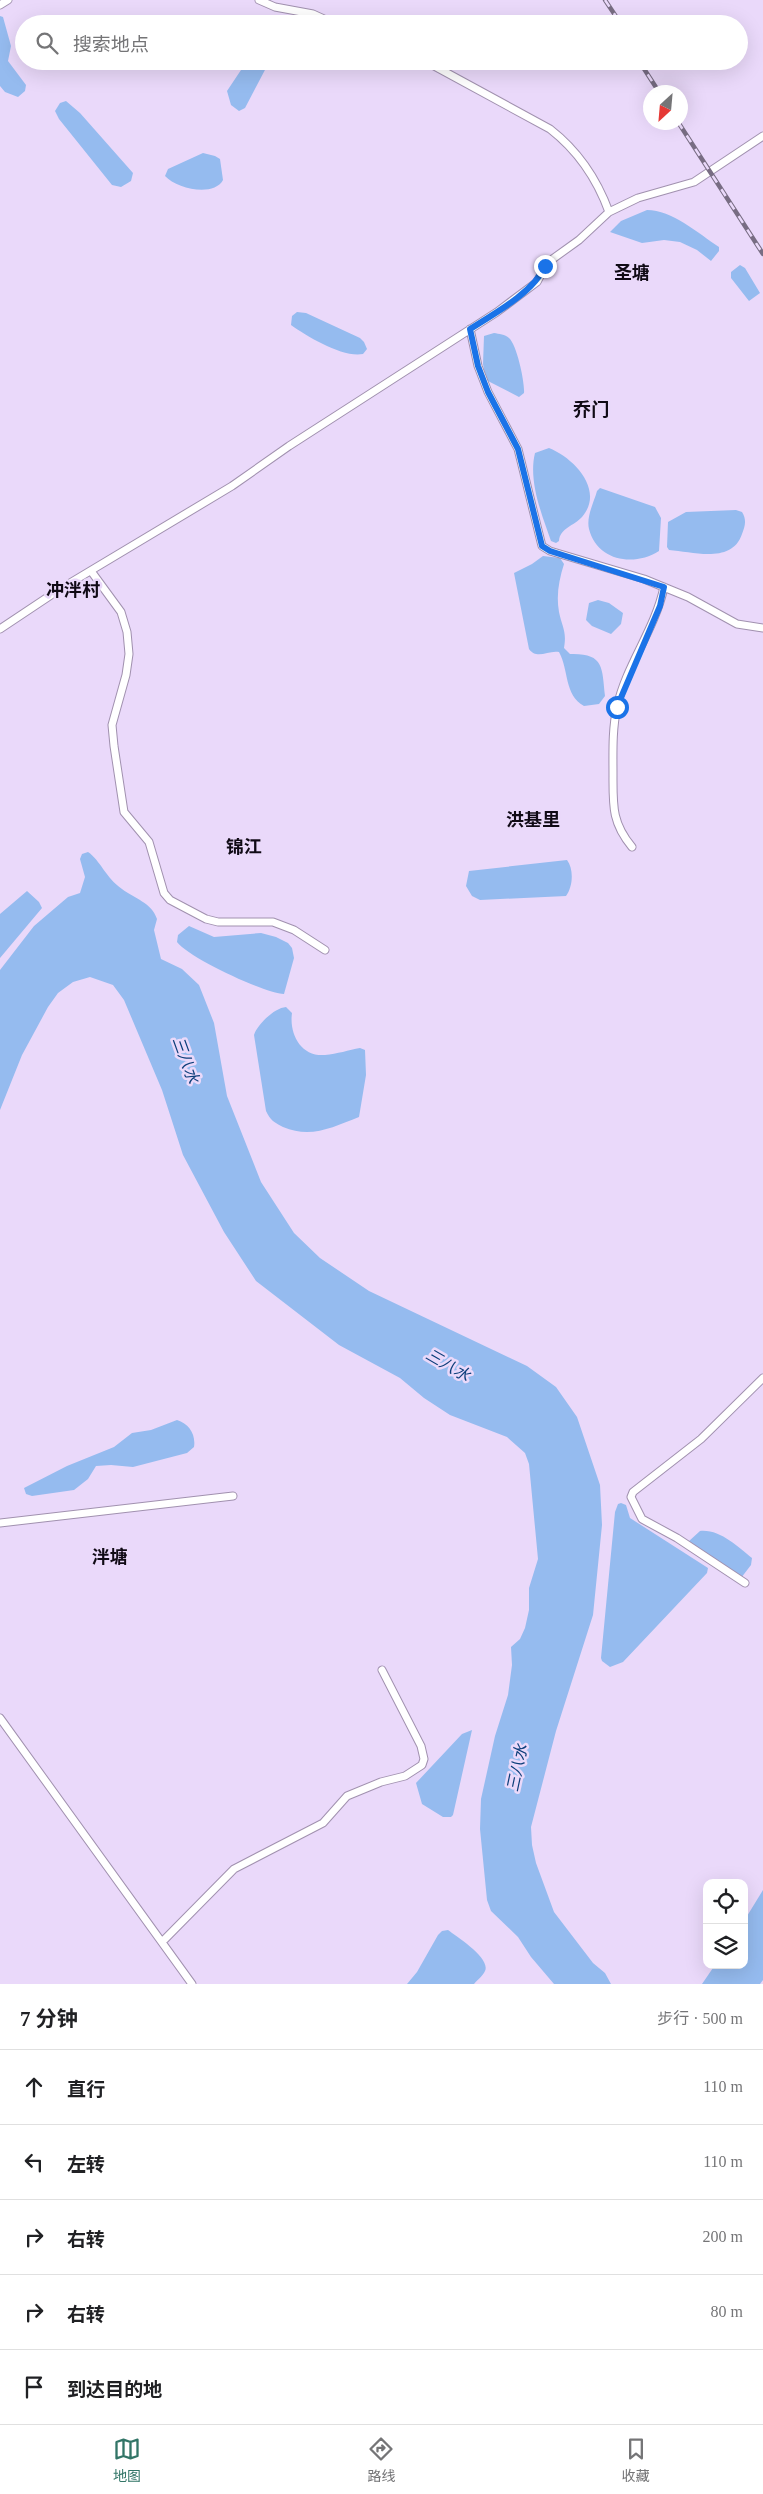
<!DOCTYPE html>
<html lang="zh">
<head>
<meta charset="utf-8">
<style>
	:root { --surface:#fff; --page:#f2f2f2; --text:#202124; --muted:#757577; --line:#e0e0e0; --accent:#327567 }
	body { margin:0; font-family:"Times New Roman","Noto Sans SC",serif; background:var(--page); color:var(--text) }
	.controls { position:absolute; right:15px; bottom:15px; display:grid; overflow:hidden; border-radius:10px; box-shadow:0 5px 20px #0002 }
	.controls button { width:45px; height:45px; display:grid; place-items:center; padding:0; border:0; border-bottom:1px solid var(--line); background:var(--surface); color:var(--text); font:25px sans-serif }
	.compass { position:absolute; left:643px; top:85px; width:45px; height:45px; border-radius:50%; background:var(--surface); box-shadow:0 5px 20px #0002; rotate:206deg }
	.stop { position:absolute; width:15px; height:15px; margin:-11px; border:4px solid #1a73e8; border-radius:50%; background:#fff }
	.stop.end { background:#1a73e8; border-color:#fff; box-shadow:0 1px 5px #0008 }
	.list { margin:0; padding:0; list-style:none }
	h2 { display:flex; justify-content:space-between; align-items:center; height:65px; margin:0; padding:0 20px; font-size:21px }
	h2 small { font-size:16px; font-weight:400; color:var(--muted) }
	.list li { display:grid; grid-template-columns:32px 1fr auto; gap:15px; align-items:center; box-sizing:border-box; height:75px; padding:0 20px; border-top:1px solid var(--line) }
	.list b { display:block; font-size:19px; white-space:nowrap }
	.list em { font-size:16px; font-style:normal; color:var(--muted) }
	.icon { flex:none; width:28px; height:28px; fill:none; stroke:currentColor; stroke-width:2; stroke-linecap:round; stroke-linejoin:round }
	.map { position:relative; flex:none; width:763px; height:1984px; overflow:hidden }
	.search { position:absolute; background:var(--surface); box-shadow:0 5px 20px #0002; left:15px; right:15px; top:15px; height:55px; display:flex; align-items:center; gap:12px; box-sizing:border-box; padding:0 18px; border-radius:28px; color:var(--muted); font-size:19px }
	.sheet { height:440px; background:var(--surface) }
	nav { display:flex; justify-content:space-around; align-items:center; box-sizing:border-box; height:70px; border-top:1px solid var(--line); background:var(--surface); font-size:14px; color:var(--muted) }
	nav a { display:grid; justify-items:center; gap:2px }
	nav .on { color:var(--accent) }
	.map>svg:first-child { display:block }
	.water { fill:#95bbef }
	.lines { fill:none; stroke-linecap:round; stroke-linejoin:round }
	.minor-casing { stroke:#a191af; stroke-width:9 }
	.minor { stroke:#fff; stroke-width:7 }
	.rail-casing { stroke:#786d83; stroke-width:4.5 }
	.rail { stroke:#ead9fa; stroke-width:2.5; stroke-dasharray:8; stroke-linecap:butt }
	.route { stroke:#1a73e8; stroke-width:6 }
	.labels { text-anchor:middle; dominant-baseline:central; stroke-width:5; stroke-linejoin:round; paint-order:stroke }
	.water-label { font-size:16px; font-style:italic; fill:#0c3e7a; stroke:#ead9fa }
	.quarter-label { font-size:18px; font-weight:bold; fill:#100a15; stroke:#ead9fa }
</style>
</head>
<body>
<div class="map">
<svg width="763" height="1984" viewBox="0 0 763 1984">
	<rect width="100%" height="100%" fill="#ead9fa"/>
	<!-- water -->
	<path class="water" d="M0,16L3,17L11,46L8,61L26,85L25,91L18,97L5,92L0,86Z
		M247,61H264L266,68L245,108L239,111L231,105L227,91Z
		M66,101L80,113L133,173L131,181L121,187L112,185L59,119L55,111L60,103Z
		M203,153L215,156L220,159L223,180C214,197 177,189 165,176L168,169Z
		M647,210C672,210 698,233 719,247V251L711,261L697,250L680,242L664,240L642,243L610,232L621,221Z
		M740,265L745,268L760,293L749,301L731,278V272Z
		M297,312L306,313L360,338L364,342L367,349L363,354C343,358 308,337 291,325L292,316Z
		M494,333C499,334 505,334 509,338C517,345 525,383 524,393L519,397L486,380L483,364L484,336Z
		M549,448C574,458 605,490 582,517C574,526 560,528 559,541L556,543L551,541C542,515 528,481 535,453Z
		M600,488L655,507L661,518L659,551C634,567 597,561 589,529C586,517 594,502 597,491Z
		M736,510L742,512C747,520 745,526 742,534C732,564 694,552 669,550L667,547L668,522L686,512Z
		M543,556L560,558L564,564C559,580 556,595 559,612C562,627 567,631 564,648L570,654C604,653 602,667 605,696L599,704L584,706C564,695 569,670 559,652C548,650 537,660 529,649L514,573L532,564Z
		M598,600L609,603L623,613L621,624L611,634L592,626L586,620L589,603Z
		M88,852C100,860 106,878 122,889C134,898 152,903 157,919L154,930L161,959L182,969L199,985L214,1023L227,1096L261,1182L294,1233L320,1258L369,1291L527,1366L556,1387L577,1417L600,1485L602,1525L593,1615L556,1731L531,1827L532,1845L536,1863L554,1912L593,1963L605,1973L611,1984H554L531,1957L518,1937L491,1911L487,1900L480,1829L481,1799L495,1736L508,1695L512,1665L511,1647L520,1639L525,1628L529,1610V1588L538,1559L529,1464L525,1453L507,1437L450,1415L424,1398L400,1378L339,1345L256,1281L224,1232L183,1155L162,1090L124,1000L113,985L90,977L73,982L58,993L48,1007L22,1055L0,1110V970L34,926L68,897L80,893L85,877L80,859L82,854Z
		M567,860C574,869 573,887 566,896L480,900L472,896L466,886L469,871Z
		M27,891L39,902L42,908L0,958V914Z
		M189,926L214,937L261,933L276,937L288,943L292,948L294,958L284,994C264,993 189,958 177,942L178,935Z
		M286,1007L292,1013C289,1034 301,1057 325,1055C337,1054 349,1050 360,1048L365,1050L366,1075L359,1117C333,1127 311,1139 283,1127C275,1123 270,1120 266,1111L254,1035C257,1025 274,1008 286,1007Z
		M177,1420C189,1424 196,1434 194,1447L187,1453L133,1467L111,1465L96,1466L88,1479L74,1490L32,1496L26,1494L24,1488L67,1466L114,1447L132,1433L151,1430Z
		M621,1503L626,1505L630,1518L708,1568L707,1573L623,1662L610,1667L602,1661L601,1658L615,1512L618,1504Z
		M700,1531C720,1529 738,1547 752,1558L751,1565L741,1578L688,1542Z
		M472,1730L453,1815L451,1817H443L422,1804L416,1783L462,1734Z
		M763,1890V1980L760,1984H702L715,1965H744V1921Z
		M448,1930C457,1937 491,1958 485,1971C483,1976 477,1980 474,1984H407L417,1972L438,1935L442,1931Z"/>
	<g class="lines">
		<defs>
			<path id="minor" d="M259,0L275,7L313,14L335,24
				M0,5L8,0
				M425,61L550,129C577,150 597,179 609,212
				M470,329L478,366L488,392L518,449L542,546L550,551L644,579L688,597L737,624L763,628
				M91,571L121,612L127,632L129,654L126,675L112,725L114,746L124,812L149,842L164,893L170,900L206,919L218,922H273L294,930L325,950
				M0,629L60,589L232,486L289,446L497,312L537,282L547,263L579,240L609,212L638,198L694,182L763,136
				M632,847C612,823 613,806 613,776C613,753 612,730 617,707C626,665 655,630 664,587
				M0,1523L233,1496
				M745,1583L677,1538L642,1519L631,1497L633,1492L701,1439L763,1378
				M0,1718L192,1984
				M162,1942L234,1869L323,1823L347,1796L381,1782L405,1776L422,1765L424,1759L421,1746L382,1670"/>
		</defs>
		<!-- minor casing -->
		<use href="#minor" class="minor-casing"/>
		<!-- minor -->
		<use href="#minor" class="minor"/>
		<defs>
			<path id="rail" d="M605,0L621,24
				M639,61L659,92
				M678,122L763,254"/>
		</defs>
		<!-- rail casing -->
		<use href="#rail" class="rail-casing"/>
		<!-- rail -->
		<use href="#rail" class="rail"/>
	</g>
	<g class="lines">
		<!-- route -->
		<path class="route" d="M545,266C534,292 494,314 470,329L478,366L488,392L518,449L542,546L550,551L664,587L660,606L617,707"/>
	</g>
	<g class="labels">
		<!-- water labels -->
		<g class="water-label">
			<text transform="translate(186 1060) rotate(70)">三八水</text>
			<text transform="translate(448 1365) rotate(30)">三八水</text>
			<text transform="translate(517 1768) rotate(-78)">三八水</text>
		</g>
		<!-- quarter labels -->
		<g class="quarter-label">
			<text x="632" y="273">圣塘</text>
			<text x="591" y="410">乔门</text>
			<text x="73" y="590">冲泮村</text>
			<text x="533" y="820">洪基里</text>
			<text x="244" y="847">锦江</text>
			<text x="110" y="1557">泮塘</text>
		</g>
	</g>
</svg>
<div class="controls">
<button><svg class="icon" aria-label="locate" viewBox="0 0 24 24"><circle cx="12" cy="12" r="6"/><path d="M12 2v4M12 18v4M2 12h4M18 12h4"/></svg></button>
<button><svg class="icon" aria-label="layers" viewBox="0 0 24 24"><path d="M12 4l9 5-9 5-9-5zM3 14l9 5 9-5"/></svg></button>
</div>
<svg class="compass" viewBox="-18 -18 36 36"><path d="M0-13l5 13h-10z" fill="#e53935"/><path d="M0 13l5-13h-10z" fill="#757577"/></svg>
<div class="stop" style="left:617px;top:707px"></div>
<div class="stop end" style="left:545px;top:266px"></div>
<div class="search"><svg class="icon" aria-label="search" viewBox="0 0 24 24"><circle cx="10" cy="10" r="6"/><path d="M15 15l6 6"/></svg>搜索地点</div>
</div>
<section class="sheet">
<h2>7 分钟<small>步行 · 500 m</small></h2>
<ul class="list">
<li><svg class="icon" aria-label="ahead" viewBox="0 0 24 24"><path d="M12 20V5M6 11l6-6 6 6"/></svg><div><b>直行</b></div><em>110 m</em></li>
<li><svg class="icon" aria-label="left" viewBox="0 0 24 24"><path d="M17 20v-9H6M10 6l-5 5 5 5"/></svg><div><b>左转</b></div><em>110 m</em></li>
<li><svg class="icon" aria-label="right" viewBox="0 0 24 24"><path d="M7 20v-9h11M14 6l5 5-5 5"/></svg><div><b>右转</b></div><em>200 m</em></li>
<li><svg class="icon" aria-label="right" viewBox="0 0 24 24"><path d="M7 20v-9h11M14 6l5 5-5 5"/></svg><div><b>右转</b></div><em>80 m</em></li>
<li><svg class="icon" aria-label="arrive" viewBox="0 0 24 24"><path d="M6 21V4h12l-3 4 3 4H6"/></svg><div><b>到达目的地</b></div></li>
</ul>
</section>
<nav>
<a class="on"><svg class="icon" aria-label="map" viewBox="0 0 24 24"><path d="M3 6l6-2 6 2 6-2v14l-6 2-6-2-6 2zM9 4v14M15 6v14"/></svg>地图</a>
<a><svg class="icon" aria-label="directions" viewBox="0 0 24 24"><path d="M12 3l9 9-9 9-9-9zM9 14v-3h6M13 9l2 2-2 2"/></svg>路线</a>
<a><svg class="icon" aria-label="saved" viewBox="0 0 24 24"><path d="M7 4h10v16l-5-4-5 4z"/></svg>收藏</a>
</nav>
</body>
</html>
